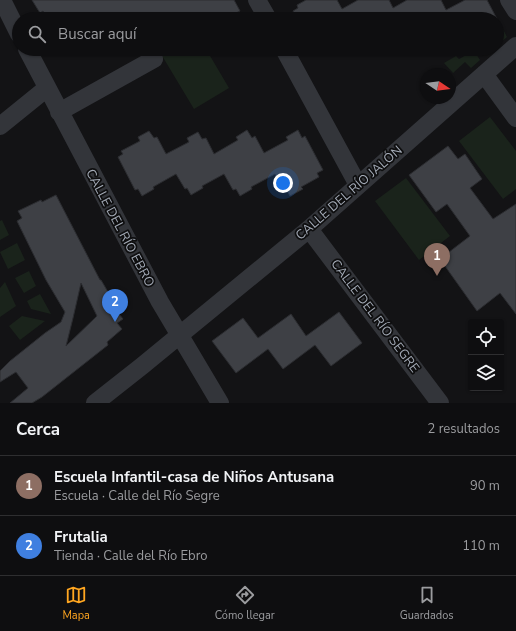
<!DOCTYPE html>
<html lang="es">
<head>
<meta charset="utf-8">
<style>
	:root { --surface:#0e0e10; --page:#1c1c1e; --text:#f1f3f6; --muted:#9b9c9f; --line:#2e2e30; --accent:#ffa620 }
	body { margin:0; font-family:"Nunito Sans",sans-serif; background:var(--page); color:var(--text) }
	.controls { position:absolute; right:12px; bottom:12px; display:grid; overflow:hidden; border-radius:4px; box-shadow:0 1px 3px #0004 }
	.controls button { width:36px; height:36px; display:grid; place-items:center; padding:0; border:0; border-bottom:1px solid var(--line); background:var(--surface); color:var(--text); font:20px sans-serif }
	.compass { position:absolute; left:420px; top:68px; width:36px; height:36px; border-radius:50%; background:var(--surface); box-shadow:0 1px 3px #0004; rotate:103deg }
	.you { position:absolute; left:283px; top:183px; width:14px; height:14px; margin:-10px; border:3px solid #fff; border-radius:50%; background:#1a73e8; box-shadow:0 0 0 6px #1a73e833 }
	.badge { display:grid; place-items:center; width:26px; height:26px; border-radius:50%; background:var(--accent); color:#fff; font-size:13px; font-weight:700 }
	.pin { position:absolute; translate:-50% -33px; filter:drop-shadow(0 1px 2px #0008) }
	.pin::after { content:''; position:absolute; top:21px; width:14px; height:12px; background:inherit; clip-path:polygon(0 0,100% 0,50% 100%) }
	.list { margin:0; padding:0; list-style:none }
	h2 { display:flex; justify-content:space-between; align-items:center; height:52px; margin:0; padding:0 16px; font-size:17px }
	h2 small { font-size:13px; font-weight:400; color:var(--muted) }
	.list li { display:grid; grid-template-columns:26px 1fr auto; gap:12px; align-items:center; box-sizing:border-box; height:60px; padding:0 16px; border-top:1px solid var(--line) }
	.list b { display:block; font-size:15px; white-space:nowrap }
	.list p { margin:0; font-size:13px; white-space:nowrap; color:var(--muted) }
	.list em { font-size:13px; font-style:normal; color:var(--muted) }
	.icon { flex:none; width:22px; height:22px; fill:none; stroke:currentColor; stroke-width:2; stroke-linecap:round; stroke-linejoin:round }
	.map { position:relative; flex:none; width:516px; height:403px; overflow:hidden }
	.search { position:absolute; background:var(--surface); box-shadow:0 1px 3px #0004; left:12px; right:12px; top:12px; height:44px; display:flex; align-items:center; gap:10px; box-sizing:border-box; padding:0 14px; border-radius:22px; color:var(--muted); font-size:15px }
	.sheet { height:172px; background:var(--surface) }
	nav { display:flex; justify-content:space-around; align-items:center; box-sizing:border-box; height:56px; border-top:1px solid var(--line); background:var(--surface); font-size:11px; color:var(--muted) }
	nav a { display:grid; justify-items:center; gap:2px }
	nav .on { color:var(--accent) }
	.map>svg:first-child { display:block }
	.green { fill:#1a231b }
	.building { fill:#3e4045; stroke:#2c2d31; fill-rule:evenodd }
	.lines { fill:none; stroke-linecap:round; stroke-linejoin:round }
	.minor { stroke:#33353a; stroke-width:18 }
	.labels { text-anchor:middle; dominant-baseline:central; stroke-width:3.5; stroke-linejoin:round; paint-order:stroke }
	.street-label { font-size:13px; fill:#a3aab6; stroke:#0e0e0f }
</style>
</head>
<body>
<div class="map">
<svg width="516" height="403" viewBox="0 0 516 403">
	<rect width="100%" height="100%" fill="#131315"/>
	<!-- green -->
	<path class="green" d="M502,27L507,37L497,46V31Z
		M158,49H206L229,88L194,109Z
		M474,51L480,60L471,68L465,62L453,73L444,63L456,56L459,59Z
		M490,117L516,151V189L503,199L459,141Z
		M406,178L450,236L419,260L375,201Z
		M2,220L9,235L0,240V221Z
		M17,243L25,260L8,269L0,252Z
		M29,271L36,286L24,293L15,278Z
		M5,282L16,306L0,317V288Z
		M40,294L51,314L31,309L27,301Z
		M22,316L45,321L20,340L9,326Z"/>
	<!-- building -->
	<path class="building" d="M32,0H234L240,11L234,14L236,19H47L43,11L40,13Z
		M306,0H337L342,9L358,0H389L393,8L407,0H441L446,10L465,0H487L497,19H297L293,11L298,8L297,5Z
		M247,130L252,138L255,136L264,153L288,140L286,137L298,130L302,138L305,136L323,170L317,173L319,177L301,187L303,189L290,196L286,189L283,190L275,174L251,187L252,189L240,196L236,189L233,190L224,174L202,186L203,188L191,195L187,188L185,189L176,174L153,187L154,189L142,196L138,189L135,190L118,157L123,154L121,151L140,141L138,137L149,131L154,138L157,137L166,154L189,142L187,138L198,132L202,139L206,138L214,154L238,140L236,137Z
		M448,146L458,159L465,154L482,179L470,188L493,219L516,204V314L500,293L477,311L440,259L470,236L447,204L436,212L409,175Z
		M56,195L100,280H101L115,304L113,306L123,319L117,323L122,329L107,342L108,345L42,397L32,403H10L28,388L16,372L0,382V371L10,361L45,333L61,322L65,312L46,280L17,221L22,218L18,211L41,200L42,202ZM81,283L97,316L66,346L73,318Z
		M339,312L362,343L331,366L315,345L283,369L268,349L236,373L212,341L243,318L258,338L291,314L306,336Z"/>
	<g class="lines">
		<!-- minor -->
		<path class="minor" d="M2,0L19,34
			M257,0L268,19
			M509,0L516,11
			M27,49L160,302L220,403
			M284,49L358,185
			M484,74L516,118
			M59,112L154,59
			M0,126L47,88
			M309,229L440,403
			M95,403L142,366L309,229L516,46"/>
	</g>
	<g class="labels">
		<!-- street labels -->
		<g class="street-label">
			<text transform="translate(349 193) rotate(-41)">CALLE DEL RÍO JALÓN</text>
			<text transform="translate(120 228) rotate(62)">CALLE DEL RÍO EBRO</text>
			<text transform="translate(375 316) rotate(53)">CALLE DEL RÍO SEGRE</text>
		</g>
	</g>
</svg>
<div class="controls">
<button><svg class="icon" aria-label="locate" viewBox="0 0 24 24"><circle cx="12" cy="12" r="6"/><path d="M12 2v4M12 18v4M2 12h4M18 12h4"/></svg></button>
<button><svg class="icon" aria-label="layers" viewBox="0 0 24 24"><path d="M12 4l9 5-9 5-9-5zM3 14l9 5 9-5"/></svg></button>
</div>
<svg class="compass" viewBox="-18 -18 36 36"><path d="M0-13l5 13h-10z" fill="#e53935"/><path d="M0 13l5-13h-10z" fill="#9b9c9f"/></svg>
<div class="you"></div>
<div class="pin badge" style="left:437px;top:276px;background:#8d6e63">1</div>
<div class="pin badge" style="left:115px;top:322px;background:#3f7fe0">2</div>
<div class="search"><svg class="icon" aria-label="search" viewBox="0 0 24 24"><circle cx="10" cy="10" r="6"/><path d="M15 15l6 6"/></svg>Buscar aquí</div>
</div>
<section class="sheet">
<h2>Cerca<small>2 resultados</small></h2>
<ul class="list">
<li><span class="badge" style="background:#8d6e63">1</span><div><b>Escuela Infantil-casa de Niños Antusana</b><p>Escuela · Calle del Río Segre</p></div><em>90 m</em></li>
<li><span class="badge" style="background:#3f7fe0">2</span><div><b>Frutalia</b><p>Tienda · Calle del Río Ebro</p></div><em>110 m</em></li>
</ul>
</section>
<nav>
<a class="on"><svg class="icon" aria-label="map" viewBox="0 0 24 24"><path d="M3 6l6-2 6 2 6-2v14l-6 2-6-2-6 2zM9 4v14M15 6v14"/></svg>Mapa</a>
<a><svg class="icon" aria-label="directions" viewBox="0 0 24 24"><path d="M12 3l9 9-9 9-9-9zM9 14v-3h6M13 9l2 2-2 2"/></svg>Cómo llegar</a>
<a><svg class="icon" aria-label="saved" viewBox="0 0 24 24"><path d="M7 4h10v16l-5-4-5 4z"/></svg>Guardados</a>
</nav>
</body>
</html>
